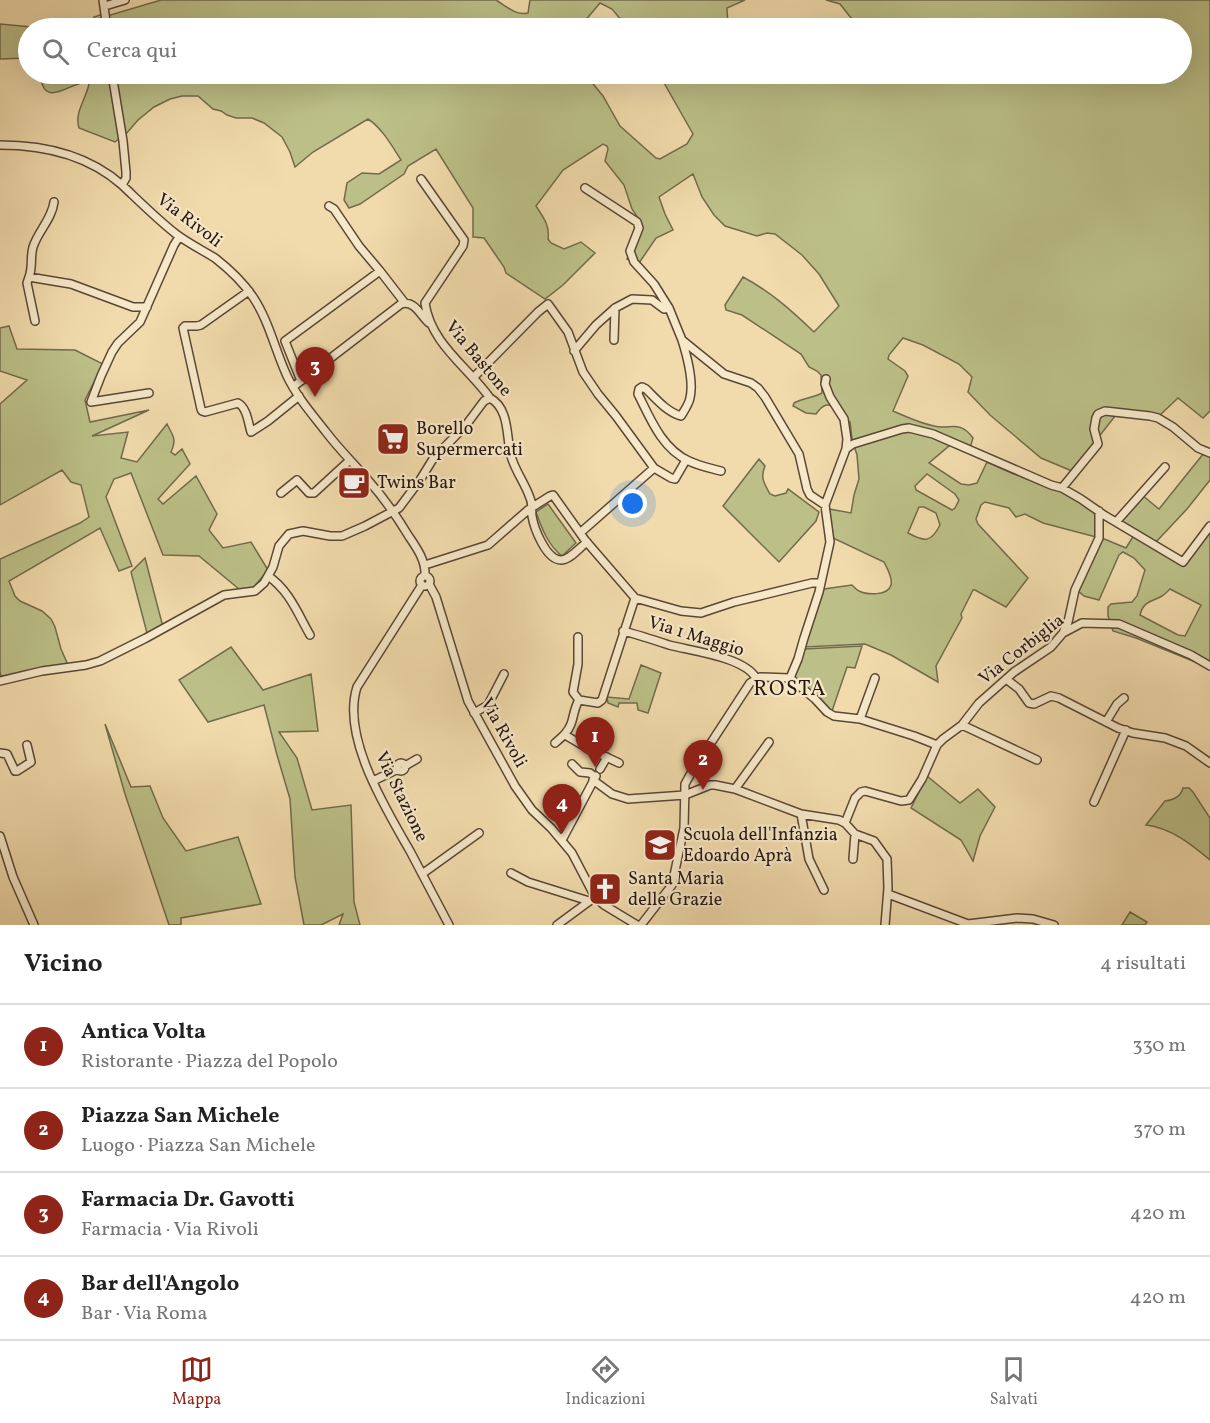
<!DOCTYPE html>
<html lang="it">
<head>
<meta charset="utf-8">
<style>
	:root { --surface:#fff; --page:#f2f2f2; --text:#222; --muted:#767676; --line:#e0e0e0; --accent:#8f2418 }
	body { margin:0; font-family:Vollkorn,serif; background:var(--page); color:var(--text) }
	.you { position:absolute; left:633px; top:504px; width:21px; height:21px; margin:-15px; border:4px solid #fff; border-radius:50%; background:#1a73e8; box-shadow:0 0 0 9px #1a73e833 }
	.badge { display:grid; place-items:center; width:39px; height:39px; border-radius:50%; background:var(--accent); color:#fff; font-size:20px; font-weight:700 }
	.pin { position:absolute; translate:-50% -50px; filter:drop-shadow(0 2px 3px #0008) }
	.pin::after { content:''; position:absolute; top:32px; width:21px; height:18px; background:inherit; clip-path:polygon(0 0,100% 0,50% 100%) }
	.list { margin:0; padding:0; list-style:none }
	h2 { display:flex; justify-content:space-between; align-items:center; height:78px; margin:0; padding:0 24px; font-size:26px }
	h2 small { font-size:20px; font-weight:400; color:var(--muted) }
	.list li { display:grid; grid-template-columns:39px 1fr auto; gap:18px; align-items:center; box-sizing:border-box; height:84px; padding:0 24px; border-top:2px solid var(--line) }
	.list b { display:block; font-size:22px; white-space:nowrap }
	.list p { margin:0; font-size:20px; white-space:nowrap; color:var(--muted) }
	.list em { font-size:20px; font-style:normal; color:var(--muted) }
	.icon { flex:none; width:33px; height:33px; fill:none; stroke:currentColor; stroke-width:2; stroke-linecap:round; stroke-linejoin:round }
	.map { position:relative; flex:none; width:1210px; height:925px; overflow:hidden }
	.search { position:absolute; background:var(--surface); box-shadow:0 6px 24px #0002; left:18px; right:18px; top:18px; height:66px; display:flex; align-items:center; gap:15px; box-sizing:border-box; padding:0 21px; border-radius:33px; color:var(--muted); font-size:22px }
	.sheet { height:414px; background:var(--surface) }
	nav { display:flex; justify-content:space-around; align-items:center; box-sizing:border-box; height:84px; border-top:2px solid var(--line); background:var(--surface); font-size:16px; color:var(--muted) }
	nav a { display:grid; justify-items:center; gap:3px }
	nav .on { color:var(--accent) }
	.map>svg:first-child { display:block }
	.green { fill:#bcc088; stroke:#726b4c; stroke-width:1.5; fill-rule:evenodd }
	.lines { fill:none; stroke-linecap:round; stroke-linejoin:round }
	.minor-casing { stroke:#5a4737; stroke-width:10 }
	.minor { stroke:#f6e8c9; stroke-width:7 }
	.labels { text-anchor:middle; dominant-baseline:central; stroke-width:4.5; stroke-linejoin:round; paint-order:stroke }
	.street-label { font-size:18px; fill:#281610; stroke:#f6e8c9 }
	.poi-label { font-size:18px; fill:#281610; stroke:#f6e8c9; text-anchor:start }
	.quarter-label { font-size:21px; letter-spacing:1.5px; fill:#281610; stroke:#f6e8c9 }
</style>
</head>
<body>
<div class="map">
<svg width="1210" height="925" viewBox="0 0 1210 925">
	<rect width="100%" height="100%" fill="#f1dbac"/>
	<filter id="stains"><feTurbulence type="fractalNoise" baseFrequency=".00333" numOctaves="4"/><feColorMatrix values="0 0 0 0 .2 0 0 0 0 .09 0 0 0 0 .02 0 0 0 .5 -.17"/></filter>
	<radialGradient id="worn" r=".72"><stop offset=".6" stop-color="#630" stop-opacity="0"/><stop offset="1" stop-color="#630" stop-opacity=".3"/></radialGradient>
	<!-- green -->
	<path class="green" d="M161,0H496C506,6 516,16 528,13L530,0H745L727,8L728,27L726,28H709L695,19L688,28H628L612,9L600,3L579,28H109L107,16Z
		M826,0H1210V411L1203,418L1178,398L1159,416L1119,411L1072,471L1041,458L990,415L968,392L972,377L959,364L923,345L903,338L889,355L888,359L905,371L908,376L893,411C907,417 919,423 934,426C950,430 959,419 973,438L970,448L955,441L929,463L961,484L969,485L977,483L987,462C1000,468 1013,474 1027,479C1044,486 1085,496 1094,513C1097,520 1096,529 1096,537L1043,523L1025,514L1016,517L1009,508L985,502L981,505L976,519L978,524L1028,578L1006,607L975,590H973L961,614L962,618L936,666L938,682L891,655L865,644L805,647L824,589L852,585C854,587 856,590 859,591C867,595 888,596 891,585C893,578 887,568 884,562L833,538L829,509L851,513L854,495L859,479L857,455L852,439L850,422L847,421L839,407C827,404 824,403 816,414L806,413L793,406L794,403C803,398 813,398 822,393L821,375L817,371L809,367L801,354L742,315L726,310L725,305L743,277C771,292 791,310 814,332L839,306L819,274L802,255L775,234L767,233L757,236L725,226L714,215L702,197L693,174L659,197L665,214L673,230L656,238L639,263L627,259L641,229L640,221L632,209L624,185L605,161L608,149L607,146L603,144L563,170L536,206C543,217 550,225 548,239L551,243L564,249L581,242L595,253L563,285L545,299L506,273L504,267L484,238L473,237V208L436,149L408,166L404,174L360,204L349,208L344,200L347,183L362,173L379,174L401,160C392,146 382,128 368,119L313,152L295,167L290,152L282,137L264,123L252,118H236L227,115L221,111L213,109L198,96H182L170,99L154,107L138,120L125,135L114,74H585L603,96L620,126L656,158L660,159L687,144L693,134L659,74H751L753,83L795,74H1182V28H859L840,4ZM927,474L955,494L959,500L955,508L952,510L916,490L915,486ZM919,507H924L936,513L940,525C931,543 925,542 908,533Z
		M103,14L106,28H28V58L0,59V24L43,28H93L94,17Z
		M40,74H110L120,138L115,142L79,128C74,113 86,99 89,84L87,82C69,82 44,111 40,74Z
		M9,326L17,349L75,350L103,364L85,400L90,422L149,410L92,436L128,432L121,458L137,462L167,424C173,436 177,439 171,452L175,455L182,449L190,464L158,499L163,504L196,476L217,514L209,530L223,548L251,542L268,570L253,588L239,589L199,556L163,555L131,473L114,479L106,497L132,566L119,571L100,528L9,581L15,596L20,601L42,611L51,619L55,627L61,649L68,665L1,677L0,671V559L80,523L89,517L81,485L71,482L62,470L0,505V404L27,380L0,371V328Z
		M1204,453L1210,455V480L1187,509L1155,543L1120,521L1142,495L1159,509Z
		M759,459L765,466C760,478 764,483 770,494L775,496L786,493L788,489L819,512L816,521L779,562L723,506Z
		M548,504L576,543L562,556C548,545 542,529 536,512Z
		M1210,529V668L1136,638L1113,631L1108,616V607L1111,604L1132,602L1137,596L1145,570L1134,558L1123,552L1119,555L1099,600L1084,596L1077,590L1102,538L1126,548L1134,535L1184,565ZM1170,589L1201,605L1185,636L1178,635L1140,615C1143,601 1152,602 1162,596C1163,596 1169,590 1170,589Z
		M145,558L163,627L147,633L131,572Z
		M862,646L855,668L847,667L832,711L793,680L804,649Z
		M231,647L263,690L311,674L318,731L279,732L297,758L312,810L351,805L354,902L360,925H339L343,914L321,925H304L295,877L290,799L277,755L264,705L208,722L179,680Z
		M641,665L661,673L648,713L638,710L637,703H619L618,707L608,703L607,697L629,699Z
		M105,724L131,787L150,786L163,818L186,851L238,837L261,904L181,918V925H169L125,794Z
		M927,776L960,803L978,789L995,807L980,836L973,861L961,840L911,808Z
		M1183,788H1189L1193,792L1210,818V860C1191,844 1171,828 1146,825L1165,801C1173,800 1181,796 1183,788Z
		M1130,912L1147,922L1145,925H1122Z"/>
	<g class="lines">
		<defs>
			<path id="minor" d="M103,0L107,28
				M105,6L125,0
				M112,74L123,141L126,172V178L122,185
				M0,145C45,145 88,155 122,185C140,202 157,219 176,234C188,243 202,250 215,258C229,269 243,282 253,297C269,321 275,350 287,376C297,397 312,414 326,432C339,449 354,464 368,480C383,497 396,515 408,535C416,547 426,560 425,576
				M421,179L464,240L463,246L425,303C431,344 467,366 490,398C510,409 506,437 511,456C515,471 525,483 530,498C533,504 531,510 532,516C534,528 546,560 561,560C570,560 580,547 587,542
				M585,188L637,222L639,228L630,251L634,262L654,284L669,308L682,340L724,374L751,383L758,388L765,397L799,454L807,489L810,495L825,505
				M329,206L334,209L359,246L380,271
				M29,277C33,267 30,257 33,247C38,231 52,219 54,202
				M249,291L201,325L197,326H185L183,328L201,409L202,411L205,412L238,403C247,408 248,422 251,432L268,421L299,396
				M35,321L27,283L29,277L71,284L133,307H147
				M614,340L615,308
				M682,340C687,356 694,381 690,398C689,404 684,411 681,416C667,412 656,399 646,389L642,387L639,389L638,394C650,418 662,449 689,461C699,466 710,468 721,471
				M574,351L596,325L615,308L632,299L652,300L664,309L669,308
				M473,378L538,312L548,304L568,332L583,372L598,394L616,416L654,468L671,478L675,479L686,460
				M301,381L285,341L380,271L404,302
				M293,387L401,304C415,300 420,315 429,323
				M149,393L91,402L101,376L112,352L118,343L140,322L174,245L179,237
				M846,449L853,444L902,429L909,428L933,434L1051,485L1062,488L1081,499L1104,515L1183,562L1210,526
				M1062,488L1098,444L1094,429L1096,418L1098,414L1105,411L1150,416L1158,418L1173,427L1198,448L1210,453
				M281,493L297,480L309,493H314L350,460
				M1116,522L1165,467
				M580,533L654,468
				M425,565L488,545L528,510L550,496L553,495L585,540L635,598L681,611L701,613L734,602L763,595L812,583H821
				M268,576C289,590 298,614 310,635
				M420 581a5 5 0 1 1 10 0a5 5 0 1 1-10 0Z
				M429,584L436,597L468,701L515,786L532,810L551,828L572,853L595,897L604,905L637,925
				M422,585L357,687C341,737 386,809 410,851C423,876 436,900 449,925
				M623,631C639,635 654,640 669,645C692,651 744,657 756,678
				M1063,633L1068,622L1075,590L1099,538V511
				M578,637V664L573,692L579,700
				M790,678L798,659L804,638L819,592L830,542L825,505L846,449L847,439L844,419L830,397L825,384L826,379
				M790,678L815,699L827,712L834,716L860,719L914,736L937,745
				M1006,679L1019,689L1029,703L1034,704L1051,696L1059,698L1118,728L1133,733L1165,738L1186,746L1210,763
				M0,681L42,671L86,665L100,661L146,638L224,595L255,591L264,583L268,576L273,567L279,546L289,534L303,531L330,536H342L365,526L399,508L420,480L433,459L466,425L484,401L490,398
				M474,713L488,705L504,674
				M860,719L875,678
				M1106,722L1117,704L1124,698
				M962,725L1037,760
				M565,735L589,749L619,763
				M555,743C562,737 568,732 571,724C574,716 574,708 579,700L598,703L602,700L635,598
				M0,753L7,754L15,771H17L31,762L27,745
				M397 767a4 4 0 1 1 8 0a4 4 0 1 1-8 0Z
				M572,764L580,772L590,773L595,777
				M405,766L417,759
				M600,769L607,757
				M593,780L612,794L628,799L685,795L710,785H715L735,789L801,814L839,820L845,823L855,834L874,841L887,859L888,888L885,925
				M373,781L398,769
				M735,789L769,742
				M1094,802L1126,730
				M801,814L809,859L824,890
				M845,823L855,798L861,792L865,791L901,801L909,800L922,779L937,745L943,739L962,725L979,703L1014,672L1051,647L1063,633L1082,623L1119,624L1191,655L1210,666
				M0,836L13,877L34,925
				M562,840L596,776
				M853,859L855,834
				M511,873L528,882L589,901
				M422,874L479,833
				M888,894L968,924L1017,918L1033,919L1054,925
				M557,925L591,900
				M641,925L672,885L684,828L685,784L690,775L750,683L760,677L790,678"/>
		</defs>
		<!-- minor casing -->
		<use href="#minor" class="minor-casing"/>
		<!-- minor -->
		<use href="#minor" class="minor"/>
	</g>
	<!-- icons -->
	<defs>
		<symbol id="supermarket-square" viewBox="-11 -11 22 22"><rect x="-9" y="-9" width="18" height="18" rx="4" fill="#8f2418" stroke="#f6e8c9"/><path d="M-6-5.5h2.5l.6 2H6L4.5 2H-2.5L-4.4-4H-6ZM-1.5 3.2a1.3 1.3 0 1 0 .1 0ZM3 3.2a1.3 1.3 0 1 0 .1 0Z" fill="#fff"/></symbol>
		<symbol id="cafe-square" viewBox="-11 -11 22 22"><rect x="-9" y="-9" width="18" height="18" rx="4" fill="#8f2418" stroke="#f6e8c9"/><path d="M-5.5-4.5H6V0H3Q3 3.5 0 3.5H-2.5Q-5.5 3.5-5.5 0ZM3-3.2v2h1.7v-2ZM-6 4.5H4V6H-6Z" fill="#fff"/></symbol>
		<symbol id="school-square" viewBox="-11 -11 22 22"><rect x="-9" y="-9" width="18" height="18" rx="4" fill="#8f2418" stroke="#f6e8c9"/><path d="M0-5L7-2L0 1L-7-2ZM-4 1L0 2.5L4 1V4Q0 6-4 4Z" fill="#fff"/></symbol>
		<symbol id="church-square" viewBox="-11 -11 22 22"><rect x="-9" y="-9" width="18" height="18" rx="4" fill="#8f2418" stroke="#f6e8c9"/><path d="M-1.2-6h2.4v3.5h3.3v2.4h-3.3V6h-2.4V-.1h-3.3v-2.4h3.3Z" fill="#fff"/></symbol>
	</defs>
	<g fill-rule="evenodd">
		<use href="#supermarket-square" x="374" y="420" width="38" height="38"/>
		<use href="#cafe-square" x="335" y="464" width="38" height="38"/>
		<use href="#school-square" x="641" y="826" width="38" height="38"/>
		<use href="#church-square" x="586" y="870" width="38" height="38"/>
	</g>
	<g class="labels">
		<!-- street labels -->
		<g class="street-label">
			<text transform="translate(189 221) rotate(37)">Via Rivoli</text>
			<text transform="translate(478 359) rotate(50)">Via Bastone</text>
			<text transform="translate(696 637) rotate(17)">Via 1 Maggio</text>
			<text transform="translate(1022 650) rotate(-38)">Via Corbiglia</text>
			<text transform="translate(503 733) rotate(61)">Via Rivoli</text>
			<text transform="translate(401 797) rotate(64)">Via Stazione</text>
		</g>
		<!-- poi labels -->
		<g class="poi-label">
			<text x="416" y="429">Borello<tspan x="416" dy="21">Supermercati</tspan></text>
			<text x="377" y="483">Twins Bar</text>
			<text x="683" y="835">Scuola dell'Infanzia<tspan x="683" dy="21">Edoardo Aprà</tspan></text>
			<text x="628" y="879">Santa Maria<tspan x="628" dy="21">delle Grazie</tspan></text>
		</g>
		<!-- quarter labels -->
		<g class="quarter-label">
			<text x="790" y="689">ROSTA</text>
		</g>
	</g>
	<rect width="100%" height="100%" filter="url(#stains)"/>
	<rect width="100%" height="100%" fill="url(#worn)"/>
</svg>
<div class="you"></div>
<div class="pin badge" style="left:595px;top:767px">1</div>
<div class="pin badge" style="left:703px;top:790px">2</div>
<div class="pin badge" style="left:315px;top:397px">3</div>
<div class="pin badge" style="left:562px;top:834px">4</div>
<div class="search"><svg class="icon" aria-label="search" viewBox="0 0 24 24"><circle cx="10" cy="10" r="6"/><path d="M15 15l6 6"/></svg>Cerca qui</div>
</div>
<section class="sheet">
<h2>Vicino<small>4 risultati</small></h2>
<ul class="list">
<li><span class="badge">1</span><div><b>Antica Volta</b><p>Ristorante · Piazza del Popolo</p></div><em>330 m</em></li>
<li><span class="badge">2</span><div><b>Piazza San Michele</b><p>Luogo · Piazza San Michele</p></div><em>370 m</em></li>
<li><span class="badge">3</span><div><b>Farmacia Dr. Gavotti</b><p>Farmacia · Via Rivoli</p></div><em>420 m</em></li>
<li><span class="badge">4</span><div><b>Bar dell'Angolo</b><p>Bar · Via Roma</p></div><em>420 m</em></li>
</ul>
</section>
<nav>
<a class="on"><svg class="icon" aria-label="map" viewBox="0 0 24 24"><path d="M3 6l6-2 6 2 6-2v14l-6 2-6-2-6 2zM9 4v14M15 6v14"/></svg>Mappa</a>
<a><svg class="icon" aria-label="directions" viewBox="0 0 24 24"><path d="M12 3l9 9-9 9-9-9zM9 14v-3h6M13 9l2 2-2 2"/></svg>Indicazioni</a>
<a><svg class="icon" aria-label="saved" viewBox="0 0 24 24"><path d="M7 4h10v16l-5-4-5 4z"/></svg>Salvati</a>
</nav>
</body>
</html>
